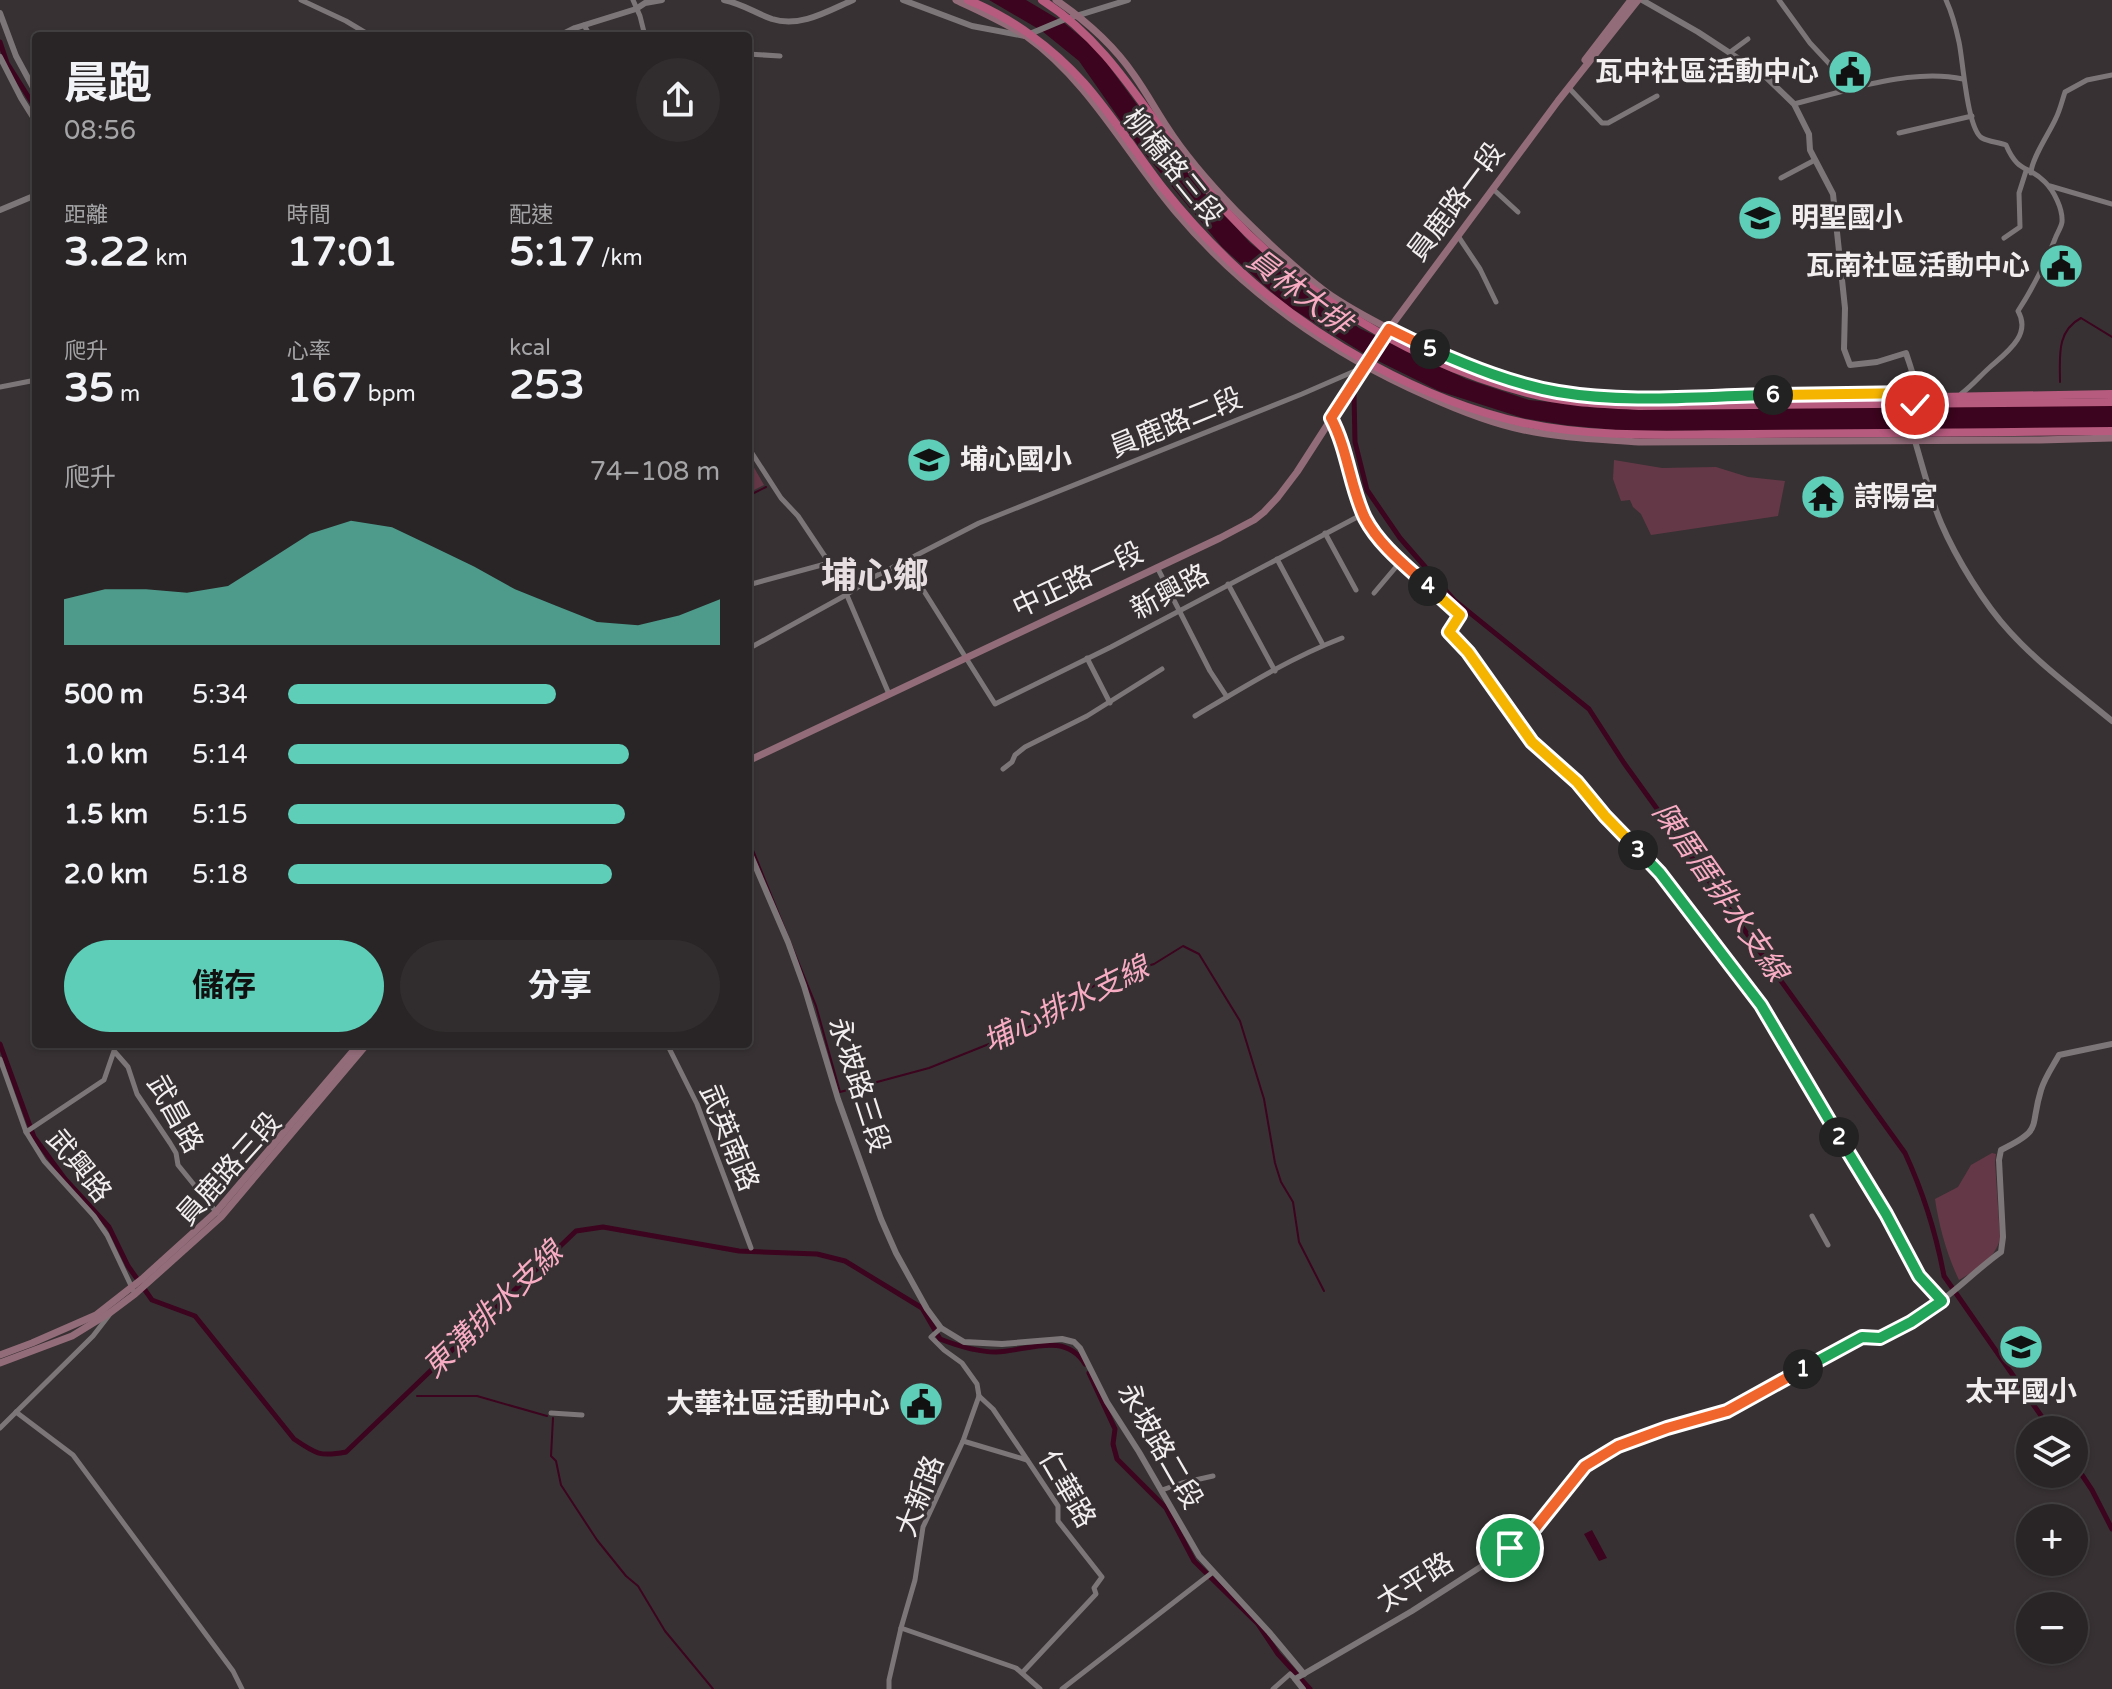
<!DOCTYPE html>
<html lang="zh-TW">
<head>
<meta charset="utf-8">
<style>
  body { margin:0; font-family:"Varela Round","Noto Sans TC",sans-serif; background:#312d2e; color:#f1f3f6; height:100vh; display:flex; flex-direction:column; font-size:30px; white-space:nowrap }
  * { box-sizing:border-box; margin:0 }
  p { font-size:26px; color:#a5a5a7 }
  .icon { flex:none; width:44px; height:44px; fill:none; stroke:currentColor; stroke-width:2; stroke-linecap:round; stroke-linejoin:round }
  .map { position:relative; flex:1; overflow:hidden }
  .panel { position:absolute; left:32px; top:32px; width:720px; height:1016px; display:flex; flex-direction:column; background:#292526; border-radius:8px; box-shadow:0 2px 6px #0004,0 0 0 2px #454243 }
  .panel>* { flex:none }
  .controls { position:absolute; left:2016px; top:1416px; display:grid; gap:16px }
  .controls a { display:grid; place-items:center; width:72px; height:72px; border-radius:50%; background:#292526; box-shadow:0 2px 6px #0004,0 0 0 2px #454243; font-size:40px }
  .pin { position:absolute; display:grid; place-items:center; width:68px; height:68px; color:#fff; margin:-34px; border:4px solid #fff; border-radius:50%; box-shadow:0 2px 8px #0007 }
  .km { position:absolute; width:40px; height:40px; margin:-20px; border-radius:50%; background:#222; color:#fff; font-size:22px; line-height:40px; text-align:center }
  .round { display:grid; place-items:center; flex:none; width:84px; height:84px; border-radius:42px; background:#312d2e }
  .headline { display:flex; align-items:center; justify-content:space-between; height:136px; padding:0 32px }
  h1 { font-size:44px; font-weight:700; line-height:60px }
  .metrics { display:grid; grid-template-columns:repeat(3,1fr); gap:12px; height:136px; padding:8px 32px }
  .metrics div { display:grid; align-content:center }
  .metrics b { font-size:40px; font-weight:700 }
  .metrics small { font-size:22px; font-weight:400 }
  .metrics p { font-size:22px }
  .chart { height:224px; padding:16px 32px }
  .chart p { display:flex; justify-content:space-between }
  .chart svg { width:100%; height:144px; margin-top:8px; fill:#5eceb8; opacity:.7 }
  .primary-button { display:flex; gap:16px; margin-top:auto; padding:16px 32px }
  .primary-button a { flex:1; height:92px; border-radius:48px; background:#5eceb8; color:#111; font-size:32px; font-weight:700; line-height:92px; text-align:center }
  .primary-button a+a { background:#312d2e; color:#f1f3f6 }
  ul { padding:0 32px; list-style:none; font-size:26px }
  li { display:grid; grid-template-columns:128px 96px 1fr; align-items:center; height:60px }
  li i { height:20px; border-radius:10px; background:#5eceb8 }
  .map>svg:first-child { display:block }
  .green { fill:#653847 }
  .water { fill:#3c041e }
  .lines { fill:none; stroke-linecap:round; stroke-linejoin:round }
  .stream { stroke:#3c041e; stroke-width:2 }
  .canal { stroke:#3c041e; stroke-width:5 }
  .minor { stroke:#7d7678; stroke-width:5 }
  .tertiary { stroke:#7d7678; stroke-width:6 }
  .secondary { stroke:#936c7a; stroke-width:7 }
  .trunk { stroke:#b65a7e; stroke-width:8 }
  .split-1-casing { stroke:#fff; stroke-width:16 }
  .split-2-casing { stroke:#fff; stroke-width:16 }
  .split-3-casing { stroke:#fff; stroke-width:16 }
  .split-4-casing { stroke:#fff; stroke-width:16 }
  .split-5-casing { stroke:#fff; stroke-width:16 }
  .split-6-casing { stroke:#fff; stroke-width:16 }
  .split-7-casing { stroke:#fff; stroke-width:16 }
  .split-1 { stroke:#f0652b; stroke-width:10 }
  .split-2 { stroke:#22a559; stroke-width:10 }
  .split-3 { stroke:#22a559; stroke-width:10 }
  .split-4 { stroke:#f5b400; stroke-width:10 }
  .split-5 { stroke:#f0652b; stroke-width:10 }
  .split-6 { stroke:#22a559; stroke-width:10 }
  .split-7 { stroke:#f5b400; stroke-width:10 }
  .labels { text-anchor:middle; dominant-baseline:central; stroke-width:6; stroke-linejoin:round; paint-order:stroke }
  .poi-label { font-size:28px; font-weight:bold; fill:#f2eeef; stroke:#373133; text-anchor:end }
  .street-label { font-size:28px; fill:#f2eeef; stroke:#373133 }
  .water-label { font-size:30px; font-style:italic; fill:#f8acc4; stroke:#373133 }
  .district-label { font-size:36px; font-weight:bold; fill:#e6dee0; stroke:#373133 }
</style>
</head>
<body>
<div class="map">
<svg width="2112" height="1689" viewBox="0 0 2112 1689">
  <rect width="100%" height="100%" fill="#373133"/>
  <g class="green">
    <polygon points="748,457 764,485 748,493"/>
    <polygon points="1614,460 1662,468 1716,467 1748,477 1785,481 1778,516 1651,535 1641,514 1633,507 1630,500 1621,501 1613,479"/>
    <path d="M1992 1153 1996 1154 1995 1162 2000 1238C1997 1257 1975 1271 1959 1280 1947 1255 1939 1226 1935 1199L1958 1187 1971 1165Z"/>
  </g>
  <g class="water">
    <polygon points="989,0 1026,0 1063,22 1097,50 1185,170 1250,243 1359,328 1466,379 1529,400 1609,408 2112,405 2112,429 1626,431 1565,425 1523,418 1439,391 1368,356 1286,305 1222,247 1139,147 1079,61 1042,31"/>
    <polygon points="1592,1530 1607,1558 1599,1561 1584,1534"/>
  </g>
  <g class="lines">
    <g class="stream">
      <path d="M2060 382C2060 358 2056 331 2081 318L2112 337"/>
      <polyline points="748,496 766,487"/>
      <polyline points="748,838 816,1006 840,1092 929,1068 1024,1030 1105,979 1154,964 1183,946 1199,954 1240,1021 1264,1099 1275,1163 1281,1182 1293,1202 1299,1242 1324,1291"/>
      <polyline points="405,1394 408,1394"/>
      <polyline points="417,1396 477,1396 547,1416"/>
      <polyline points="553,1418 551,1456 556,1461 561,1485 597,1540 626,1576 638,1586 665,1631 713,1689"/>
    </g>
    <g class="canal">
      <polyline points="0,42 7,63 36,109"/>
      <path d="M1354 394 1355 442 1367 490 1400 538 1454 600 1589 709 1624 763 1905 1153C1923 1192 1936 1233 1944 1276L2051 1430"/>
      <path d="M0 1044 34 1137 65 1179 109 1227 128 1266 152 1300 195 1316 294 1439C316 1454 320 1457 346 1452L576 1231 603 1227 739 1251 817 1254 845 1261 922 1308 940 1339C958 1346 976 1352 996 1352 1027 1351 1065 1331 1085 1364"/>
      <polyline points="1089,1373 1115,1429 1113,1444 1117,1459 1166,1508 1194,1561 1258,1624 1278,1654 1310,1689"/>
      <polyline points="2074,1463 2092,1490 2112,1529"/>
    </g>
    <g class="minor">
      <polyline points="301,0 346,21 371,36"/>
      <polyline points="633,0 640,16 645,36"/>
      <path d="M1779 0 1810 43 1852 88C1887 80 1927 71 1963 79"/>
      <path d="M1946 0C1952 13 1956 28 1959 42 1963 60 1967 129 1982 138 1989 142 1999 142 2006 145 2019 175 2028 164 2045 182 2054 191 2063 209 2062 222 2061 228 2057 233 2055 239 2045 264 2033 288 2018 311 2032 335 2006 353 1989 368 1980 376 1972 386 1961 394"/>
      <polyline points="584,25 590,36"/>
      <polyline points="1729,53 1748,39"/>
      <polyline points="748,54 780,56"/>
      <polyline points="1569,88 1602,123 1608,123 1657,96"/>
      <polyline points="1794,104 1851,89"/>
      <polyline points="1899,133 1972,116"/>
      <path d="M2031 173C2031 159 2050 132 2056 118 2060 110 2062 101 2065 92L2087 80 2112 75"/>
      <polyline points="1781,178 1815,160"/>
      <polyline points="2050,186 2112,204"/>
      <polyline points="1493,189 1518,212"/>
      <polyline points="1458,236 1480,269 1496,302"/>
      <polyline points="2004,238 2020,227 2019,193 2026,171"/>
      <polyline points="0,387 36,380"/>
      <polyline points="748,447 781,498 798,516 840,579 889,694"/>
      <polyline points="1325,533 1356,590"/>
      <polyline points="1277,559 1323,645"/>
      <polyline points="905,561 995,704 1111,647 1363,514"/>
      <polyline points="1157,567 1210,671 1227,697"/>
      <polyline points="1228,584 1275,671"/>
      <polyline points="748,585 829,563"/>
      <polyline points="1374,593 1401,561"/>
      <polyline points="748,649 846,595 872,578 979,523 1302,394 1364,367"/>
      <polyline points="1087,658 1110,703"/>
      <path d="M1195 716C1242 688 1290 658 1342 638"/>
      <polyline points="1003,769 1012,762 1015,755 1025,747 1087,716 1162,669"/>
      <polyline points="667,1044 697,1104 751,1248"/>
      <polyline points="0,1059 26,1132 44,1161 94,1216 107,1235 135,1294"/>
      <polyline points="26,1132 104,1080 114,1051 128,1067 137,1094 170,1143 176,1153 178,1165 217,1213"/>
      <polyline points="1812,1216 1828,1245"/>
      <polyline points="979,1396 993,1409 1016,1443 1058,1506 1058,1521 1102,1577 1094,1588 1096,1594 1022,1673"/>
      <polyline points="16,1412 73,1455 233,1671 242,1689"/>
      <polyline points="551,1413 582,1415"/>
      <polyline points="0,1428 93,1336 110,1314"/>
      <polyline points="963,1441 1027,1460"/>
      <polyline points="1162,1490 1182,1483 1213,1476"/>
      <polyline points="901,1628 1016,1668 1040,1689"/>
      <polyline points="889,1689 889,1680 901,1628 915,1580 923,1527 963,1441 979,1396 977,1384 962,1363 944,1350 931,1337 941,1328"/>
      <polyline points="1062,1689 1213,1572"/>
      <polyline points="1273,1689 1290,1674 1295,1679"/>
    </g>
    <g class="tertiary">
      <path d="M724 0C743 4 755 13 772 19 800 28 828 11 853 0"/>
      <polyline points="903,0 972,26 1025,36 1063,20 1128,0"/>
      <path d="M1642 0 1698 32 1765 76 1794 104 1809 134 1810 150 1833 194 1845 308 1844 349 1850 365 1877 362 1906 353C1910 366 1916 379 1916 393 1917 409 1913 425 1915 441 1923 468 1930 497 1941 523 1956 558 1984 604 2010 632 2040 665 2077 692 2112 721"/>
      <polyline points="0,13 16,56 36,93"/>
      <polyline points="559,36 575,28 636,9 645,3 662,0"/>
      <polyline points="0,57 21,98 36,122"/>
      <polyline points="0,210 36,195"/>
      <path d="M1331 418C1348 450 1350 486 1365 517 1382 552 1430 589 1460 615L1449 632 1468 652 1532 742 1577 782 1605 816 1660 873 1761 1005 1886 1214 1919 1276 1942 1301"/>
      <polyline points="748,849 788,942 804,986 838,1099 881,1219 896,1253 927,1309 941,1328 964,1342 1002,1344 1062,1339 1074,1342 1080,1348 1107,1402 1139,1452 1199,1556 1269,1632 1304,1674"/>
      <path d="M1303 1689 1295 1679 1412 1611 1510 1548 1536 1527 1585 1466 1618 1446 1667 1428 1727 1411 1862 1337C1907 1343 1966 1276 2001 1252L2003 1237 1999 1160 2001 1150C2044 1129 2029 1129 2041 1090 2045 1077 2053 1066 2059 1055L2112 1044"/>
    </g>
    <g class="secondary">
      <path d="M956 0C979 11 1004 22 1026 36 1089 81 1126 153 1175 211 1243 292 1331 354 1427 396 1458 410 1490 423 1524 430 1562 438 1601 439 1639 442L2040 440 2112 438"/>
      <path d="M1056 0C1085 20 1115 47 1134 75 1146 92 1156 110 1167 127 1186 157 1211 185 1236 211 1264 239 1294 268 1326 292 1351 310 1378 323 1405 337 1453 360 1504 383 1558 392 1612 401 1667 397 1721 396 1792 394 1863 393 1933 393"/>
      <polyline points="1585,60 1631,0"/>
      <polyline points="748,761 1220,538 1254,520 1264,512 1278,497 1297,472 1389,329 1558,101 1638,0"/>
      <polyline points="0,1355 32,1343 96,1315 142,1279 216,1212 359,1044"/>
      <polyline points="0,1363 72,1336 111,1312 135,1294 221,1217 367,1044"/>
    </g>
    <g class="trunk">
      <path d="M968 0C1012 18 1053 48 1084 83 1113 116 1136 153 1163 188 1186 217 1211 244 1238 269 1313 339 1423 401 1524 423 1599 439 1676 434 1752 434 1872 434 1992 432 2112 431"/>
      <path d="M1042 0C1107 41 1143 108 1189 167 1274 278 1395 359 1531 394 1566 403 1603 404 1639 406L2112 402"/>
      <polyline points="1882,398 2112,394"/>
    </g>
  </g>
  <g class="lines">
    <g class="split-1-casing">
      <polyline id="split-1" points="1510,1548 1536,1527 1585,1466 1618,1446 1667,1428 1727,1411 1803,1369"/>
    </g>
    <g class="split-2-casing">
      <polyline id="split-2" points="1803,1369 1862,1337 1880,1338 1911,1322 1942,1301 1919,1276 1886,1214 1839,1137"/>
    </g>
    <g class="split-3-casing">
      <polyline id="split-3" points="1638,850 1660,873 1761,1005 1839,1137"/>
    </g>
    <g class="split-4-casing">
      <polyline id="split-4" points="1428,586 1460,615 1449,632 1468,652 1532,742 1577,782 1605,816 1638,850"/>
    </g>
    <g class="split-5-casing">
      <path id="split-5" d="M1428 586C1406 566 1379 545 1365 518 1350 487 1348 450 1331 418L1389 329 1430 349"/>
    </g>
    <g class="split-6-casing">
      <path id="split-6" d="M1430 349C1471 367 1513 384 1558 392 1628 404 1703 396 1773 395"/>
    </g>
    <g class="split-7-casing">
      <polyline id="split-7" points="1773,395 1916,393 1915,405"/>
    </g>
    <use href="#split-1" class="split-1"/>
    <use href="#split-2" class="split-2"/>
    <use href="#split-3" class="split-3"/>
    <use href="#split-4" class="split-4"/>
    <use href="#split-5" class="split-5"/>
    <use href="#split-6" class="split-6"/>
    <use href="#split-7" class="split-7"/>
  </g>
  <defs>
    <g id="civic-disc" transform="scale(2.3)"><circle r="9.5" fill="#5eceb8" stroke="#373133"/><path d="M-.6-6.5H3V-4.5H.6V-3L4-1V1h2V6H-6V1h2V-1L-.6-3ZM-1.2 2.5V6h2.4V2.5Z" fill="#111"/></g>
    <g id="school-disc" transform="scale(2.3)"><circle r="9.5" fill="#5eceb8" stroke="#373133"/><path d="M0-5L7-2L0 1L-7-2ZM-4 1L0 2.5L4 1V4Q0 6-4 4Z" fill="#111"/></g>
    <g id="temple-disc" transform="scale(2.3)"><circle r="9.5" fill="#5eceb8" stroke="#373133"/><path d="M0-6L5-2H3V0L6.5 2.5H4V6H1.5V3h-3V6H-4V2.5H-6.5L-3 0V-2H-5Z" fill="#111"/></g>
  </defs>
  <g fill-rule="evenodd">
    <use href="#civic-disc" x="1850" y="72"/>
    <use href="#school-disc" x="1760" y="218"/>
    <use href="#civic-disc" x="2061" y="266"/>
    <use href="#school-disc" x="929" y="460"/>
    <use href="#temple-disc" x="1823" y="497"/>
    <use href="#school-disc" x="2021" y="1347"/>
    <use href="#civic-disc" x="921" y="1404"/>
  </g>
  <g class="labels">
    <g class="poi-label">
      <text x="1819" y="72">瓦中社區活動中心</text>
      <text x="1791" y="218" text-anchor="start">明聖國小</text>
      <text x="2030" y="266">瓦南社區活動中心</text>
      <text x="960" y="460" text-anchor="start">埔心國小</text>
      <text x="1854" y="497" text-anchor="start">詩陽宮</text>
      <text x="2021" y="1392" text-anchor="middle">太平國小</text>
      <text x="890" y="1404">大華社區活動中心</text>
    </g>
    <g class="street-label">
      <text transform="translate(1173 167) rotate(51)">柳橋路三段</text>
      <text transform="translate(1456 202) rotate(-53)">員鹿路一段</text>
      <text transform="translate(1176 423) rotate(-22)">員鹿路二段</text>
      <text transform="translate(1078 580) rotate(-25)">中正路一段</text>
      <text transform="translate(1170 592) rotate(-28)">新興路</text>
      <text transform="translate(859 1085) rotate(72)">永坡路三段</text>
      <text transform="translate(175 1114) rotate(61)">武昌路</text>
      <text transform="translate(729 1138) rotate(68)">武英南路</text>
      <text transform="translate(79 1166) rotate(51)">武興路</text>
      <text transform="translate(229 1169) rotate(-48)">員鹿路三段</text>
      <text transform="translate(1160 1446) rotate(60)">永坡路二段</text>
      <text transform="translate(1067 1489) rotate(60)">仁華路</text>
      <text transform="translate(920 1496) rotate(-69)">大新路</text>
      <text transform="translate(1415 1582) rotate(-32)">太平路</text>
    </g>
    <g class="water-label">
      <text transform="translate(1299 292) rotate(37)">員林大排</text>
      <text transform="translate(1720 892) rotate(55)">陳厝厝排水支線</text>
      <text transform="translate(1066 1005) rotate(-26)">埔心排水支線</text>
      <text transform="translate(493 1310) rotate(-44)">東溝排水支線</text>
    </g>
    <g class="district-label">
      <text x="875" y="576">埔心鄉</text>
    </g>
  </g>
</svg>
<div class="controls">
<a><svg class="icon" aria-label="layers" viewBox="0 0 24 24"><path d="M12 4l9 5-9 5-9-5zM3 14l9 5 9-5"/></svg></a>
<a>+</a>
<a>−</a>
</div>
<div class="pin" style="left:1510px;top:1548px;background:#1e9e55"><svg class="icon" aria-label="arrive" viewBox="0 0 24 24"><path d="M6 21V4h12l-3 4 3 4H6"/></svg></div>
<div class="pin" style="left:1915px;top:405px;background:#d93025"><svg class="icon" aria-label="check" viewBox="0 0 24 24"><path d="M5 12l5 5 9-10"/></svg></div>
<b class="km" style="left:1803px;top:1369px">1</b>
<b class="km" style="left:1839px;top:1137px">2</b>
<b class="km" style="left:1638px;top:850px">3</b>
<b class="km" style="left:1428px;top:586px">4</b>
<b class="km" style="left:1430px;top:349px">5</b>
<b class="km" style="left:1773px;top:395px">6</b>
<section class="panel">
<div class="headline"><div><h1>晨跑</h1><p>08:56</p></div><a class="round"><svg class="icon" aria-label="share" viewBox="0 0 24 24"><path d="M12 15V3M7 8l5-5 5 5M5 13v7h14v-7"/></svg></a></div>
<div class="metrics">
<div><p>距離</p><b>3.22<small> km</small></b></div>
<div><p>時間</p><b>17:01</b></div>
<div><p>配速</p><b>5:17<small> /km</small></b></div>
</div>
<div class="metrics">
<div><p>爬升</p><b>35<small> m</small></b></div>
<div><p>心率</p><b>167<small> bpm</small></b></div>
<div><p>kcal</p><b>253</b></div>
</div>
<div class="chart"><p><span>爬升</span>74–108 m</p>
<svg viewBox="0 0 160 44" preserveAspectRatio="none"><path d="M0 44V30L10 27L20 27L30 28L40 26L50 18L60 10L70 6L80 8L90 14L100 20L110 27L120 32L130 37L140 38L150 35L160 30V44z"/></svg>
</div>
<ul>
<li><b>500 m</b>5:34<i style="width:62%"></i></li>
<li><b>1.0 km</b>5:14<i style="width:79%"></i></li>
<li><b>1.5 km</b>5:15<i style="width:78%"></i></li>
<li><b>2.0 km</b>5:18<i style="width:75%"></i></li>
</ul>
<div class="primary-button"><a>儲存</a><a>分享</a></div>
</section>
</div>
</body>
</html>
